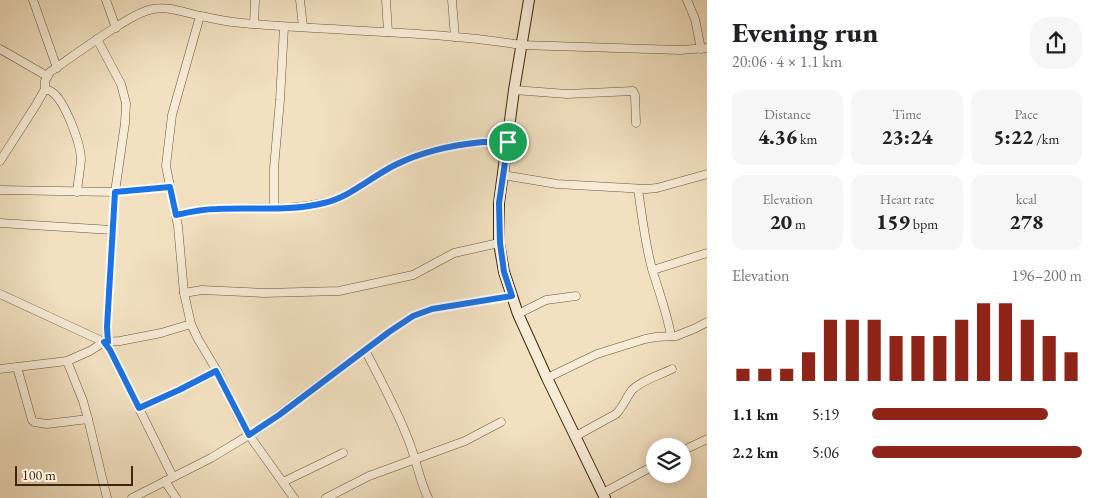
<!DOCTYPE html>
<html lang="en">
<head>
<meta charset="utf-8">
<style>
  body { margin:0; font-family:"EB Garamond",serif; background:#f6f6f6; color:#202124; height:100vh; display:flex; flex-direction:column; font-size:19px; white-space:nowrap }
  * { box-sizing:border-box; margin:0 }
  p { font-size:16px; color:#757577 }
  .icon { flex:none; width:28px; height:28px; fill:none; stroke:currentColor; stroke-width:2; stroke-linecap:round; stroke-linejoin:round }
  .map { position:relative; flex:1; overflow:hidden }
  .panel { display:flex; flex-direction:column; background:#fff; width:400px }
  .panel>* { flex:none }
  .controls { position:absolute; left:646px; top:438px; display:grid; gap:10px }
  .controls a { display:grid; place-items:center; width:45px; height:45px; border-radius:50%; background:#fff; box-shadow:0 2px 12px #0003; font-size:25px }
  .scale { position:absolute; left:15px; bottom:12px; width:118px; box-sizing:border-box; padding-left:5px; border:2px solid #3f2809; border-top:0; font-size:14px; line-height:18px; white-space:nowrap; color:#3f2809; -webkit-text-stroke:4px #f7ecd7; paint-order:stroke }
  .pin { position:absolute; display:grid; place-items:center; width:42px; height:42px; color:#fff; margin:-21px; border:2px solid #fff; border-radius:50%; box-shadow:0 1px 5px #0007 }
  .round { display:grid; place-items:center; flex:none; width:52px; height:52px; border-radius:20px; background:#f6f6f6 }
  .headline { display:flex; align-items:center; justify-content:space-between; height:85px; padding:0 25px }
  h1 { font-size:28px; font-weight:800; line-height:38px }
  .figures { display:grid; grid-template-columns:repeat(3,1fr); gap:8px; height:85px; padding:5px 25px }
  .figures div { display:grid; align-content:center; border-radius:12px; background:#f6f6f6; text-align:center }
  .figures b { font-size:21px; font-weight:800 }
  .figures small { font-size:14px; font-weight:400 }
  .figures p { font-size:14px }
  .chart { height:140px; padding:10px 25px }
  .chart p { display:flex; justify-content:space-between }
  .chart svg { width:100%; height:90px; margin-top:5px; stroke:#8f2418; stroke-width:6 }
  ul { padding:0 25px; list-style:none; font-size:16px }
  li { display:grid; grid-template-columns:80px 60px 1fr; align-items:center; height:38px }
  li i { height:12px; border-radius:6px; background:#8f2418 }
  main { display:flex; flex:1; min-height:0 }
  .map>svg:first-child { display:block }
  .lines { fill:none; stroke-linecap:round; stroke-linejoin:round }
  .street-casing { stroke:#6c5637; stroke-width:9 }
  .secondary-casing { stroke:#3f2809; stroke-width:12 }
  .street { stroke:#f7ecd7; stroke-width:8 }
  .secondary { stroke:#f7ecd7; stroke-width:10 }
  .route-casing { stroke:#fff; stroke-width:10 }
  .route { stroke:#1a73e8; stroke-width:6 }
</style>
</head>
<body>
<main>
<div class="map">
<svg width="707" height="498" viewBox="0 0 707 498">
  <rect width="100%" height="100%" fill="#f2e1c1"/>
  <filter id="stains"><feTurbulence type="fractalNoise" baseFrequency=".004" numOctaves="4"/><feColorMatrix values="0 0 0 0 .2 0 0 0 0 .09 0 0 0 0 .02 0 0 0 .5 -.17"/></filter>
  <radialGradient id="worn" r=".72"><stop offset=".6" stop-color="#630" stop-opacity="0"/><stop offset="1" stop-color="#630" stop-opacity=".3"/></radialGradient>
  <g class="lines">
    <g class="street-casing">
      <g id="street">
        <polyline points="33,0 57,68"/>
        <polyline points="106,0 116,28"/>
        <polyline points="300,0 303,27"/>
        <polyline points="386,0 388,32"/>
        <polyline points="452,0 455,37"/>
        <polyline points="687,0 695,19 701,49"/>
        <polyline points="200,16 172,115 166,166 178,226 184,293 191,324 198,339 217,371 240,419 249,435 294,498"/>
        <polyline points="254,24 255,0"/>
        <polyline points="97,39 121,84 126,103 125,123 115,192 107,327 108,342"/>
        <polyline points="0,49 47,76"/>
        <path d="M45 89C47 90 50 90 52 92 65 101 81 144 81 160 80 171 78 181 77 192"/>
        <polyline points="514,90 567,94 633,91 635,95 636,123"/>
        <path d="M0 161 36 105 45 89V81L50 72C73 56 95 40 119 25 129 19 141 11 153 9 170 6 185 13 201 16 214 19 228 22 242 23 335 32 429 30 521 45L680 50 707 48"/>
        <polyline points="503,175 557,184 646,189 657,188 707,174"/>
        <path d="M638 189C642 216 645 243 652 269 659 292 667 313 671 336"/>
        <polyline points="0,190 115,192 170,187"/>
        <polyline points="274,208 274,168 280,100 284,27"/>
        <path d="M176 215C189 212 203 209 217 209 253 207 288 211 323 203 350 197 370 178 393 166 429 147 468 142 508 141"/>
        <polyline points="0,223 112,230"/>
        <polyline points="653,270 707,253"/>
        <polyline points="184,293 202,290 264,293 339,291 413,275 454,253 499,243"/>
        <polyline points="0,294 104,342 110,350 173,477"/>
        <polyline points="518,314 546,300 576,296"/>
        <path d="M365 350C380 379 396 408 408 439 416 458 419 479 428 498"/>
        <polyline points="67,361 83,401 88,419 107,498"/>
        <polyline points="17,367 32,420 34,422 47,424 88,419"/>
        <polyline points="0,369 67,361 90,351 104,342 120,341 161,333 191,324"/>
        <polyline points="547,378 597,354 645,339 656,337 676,336 696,328 707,322"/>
        <polyline points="139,408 179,390 217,371"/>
        <path d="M576 436 616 414C623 407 626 398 632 390 642 380 660 375 672 369"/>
        <polyline points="682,451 707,439"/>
        <polyline points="165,481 176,498"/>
        <polyline points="283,482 343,453"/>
        <polyline points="603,493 655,465"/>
        <polyline points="132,498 211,458 259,429 389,332 413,316 432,309 512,296"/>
        <polyline points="326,498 369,476 465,441 501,422"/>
      </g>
    </g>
    <g class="secondary-casing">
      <polyline id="secondary" points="529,0 514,90 499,203 499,243 504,272 518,314 547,378 605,498"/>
    </g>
    <use href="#street" class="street"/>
    <use href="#secondary" class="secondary"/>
  </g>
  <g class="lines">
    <g class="route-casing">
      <path id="route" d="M483 142H508L499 203 500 243 504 272 512 296 432 309 413 316 389 332 279 415 249 435 216 371 179 390 139 408 110 350 104 342H108L107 327 115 192 170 187 176 215C189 212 203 209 217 209 253 207 289 212 324 203 350 197 371 177 395 165 423 151 452 145 483 142Z"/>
    </g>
    <use href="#route" class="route"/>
  </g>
  <rect width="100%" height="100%" filter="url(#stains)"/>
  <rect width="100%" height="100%" fill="url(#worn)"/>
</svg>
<div class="controls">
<a><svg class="icon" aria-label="layers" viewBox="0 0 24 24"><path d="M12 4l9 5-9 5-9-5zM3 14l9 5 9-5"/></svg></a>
</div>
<div class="scale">100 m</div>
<div class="pin" style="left:508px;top:142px;background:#1e9e55"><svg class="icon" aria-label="arrive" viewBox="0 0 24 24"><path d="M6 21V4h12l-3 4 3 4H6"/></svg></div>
</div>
<section class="panel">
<div class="headline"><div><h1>Evening run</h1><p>20:06 · 4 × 1.1 km</p></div><a class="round"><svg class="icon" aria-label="share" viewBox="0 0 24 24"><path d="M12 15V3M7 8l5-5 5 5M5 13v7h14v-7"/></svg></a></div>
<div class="figures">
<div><p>Distance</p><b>4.36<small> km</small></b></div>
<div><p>Time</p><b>23:24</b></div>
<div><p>Pace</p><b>5:22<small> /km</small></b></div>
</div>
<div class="figures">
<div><p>Elevation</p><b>20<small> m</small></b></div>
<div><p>Heart rate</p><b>159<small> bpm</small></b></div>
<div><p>kcal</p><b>278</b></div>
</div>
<div class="chart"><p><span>Elevation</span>196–200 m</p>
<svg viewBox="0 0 160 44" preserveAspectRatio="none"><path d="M5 44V38M15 44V38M25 44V38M35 44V30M45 44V14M55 44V14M65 44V14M75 44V22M85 44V22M95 44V22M105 44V14M115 44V6M125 44V6M135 44V14M145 44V22M155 44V30"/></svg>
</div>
<ul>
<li><b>1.1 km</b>5:19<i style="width:84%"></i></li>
<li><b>2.2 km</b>5:06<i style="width:100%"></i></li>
</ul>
</section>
</main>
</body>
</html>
